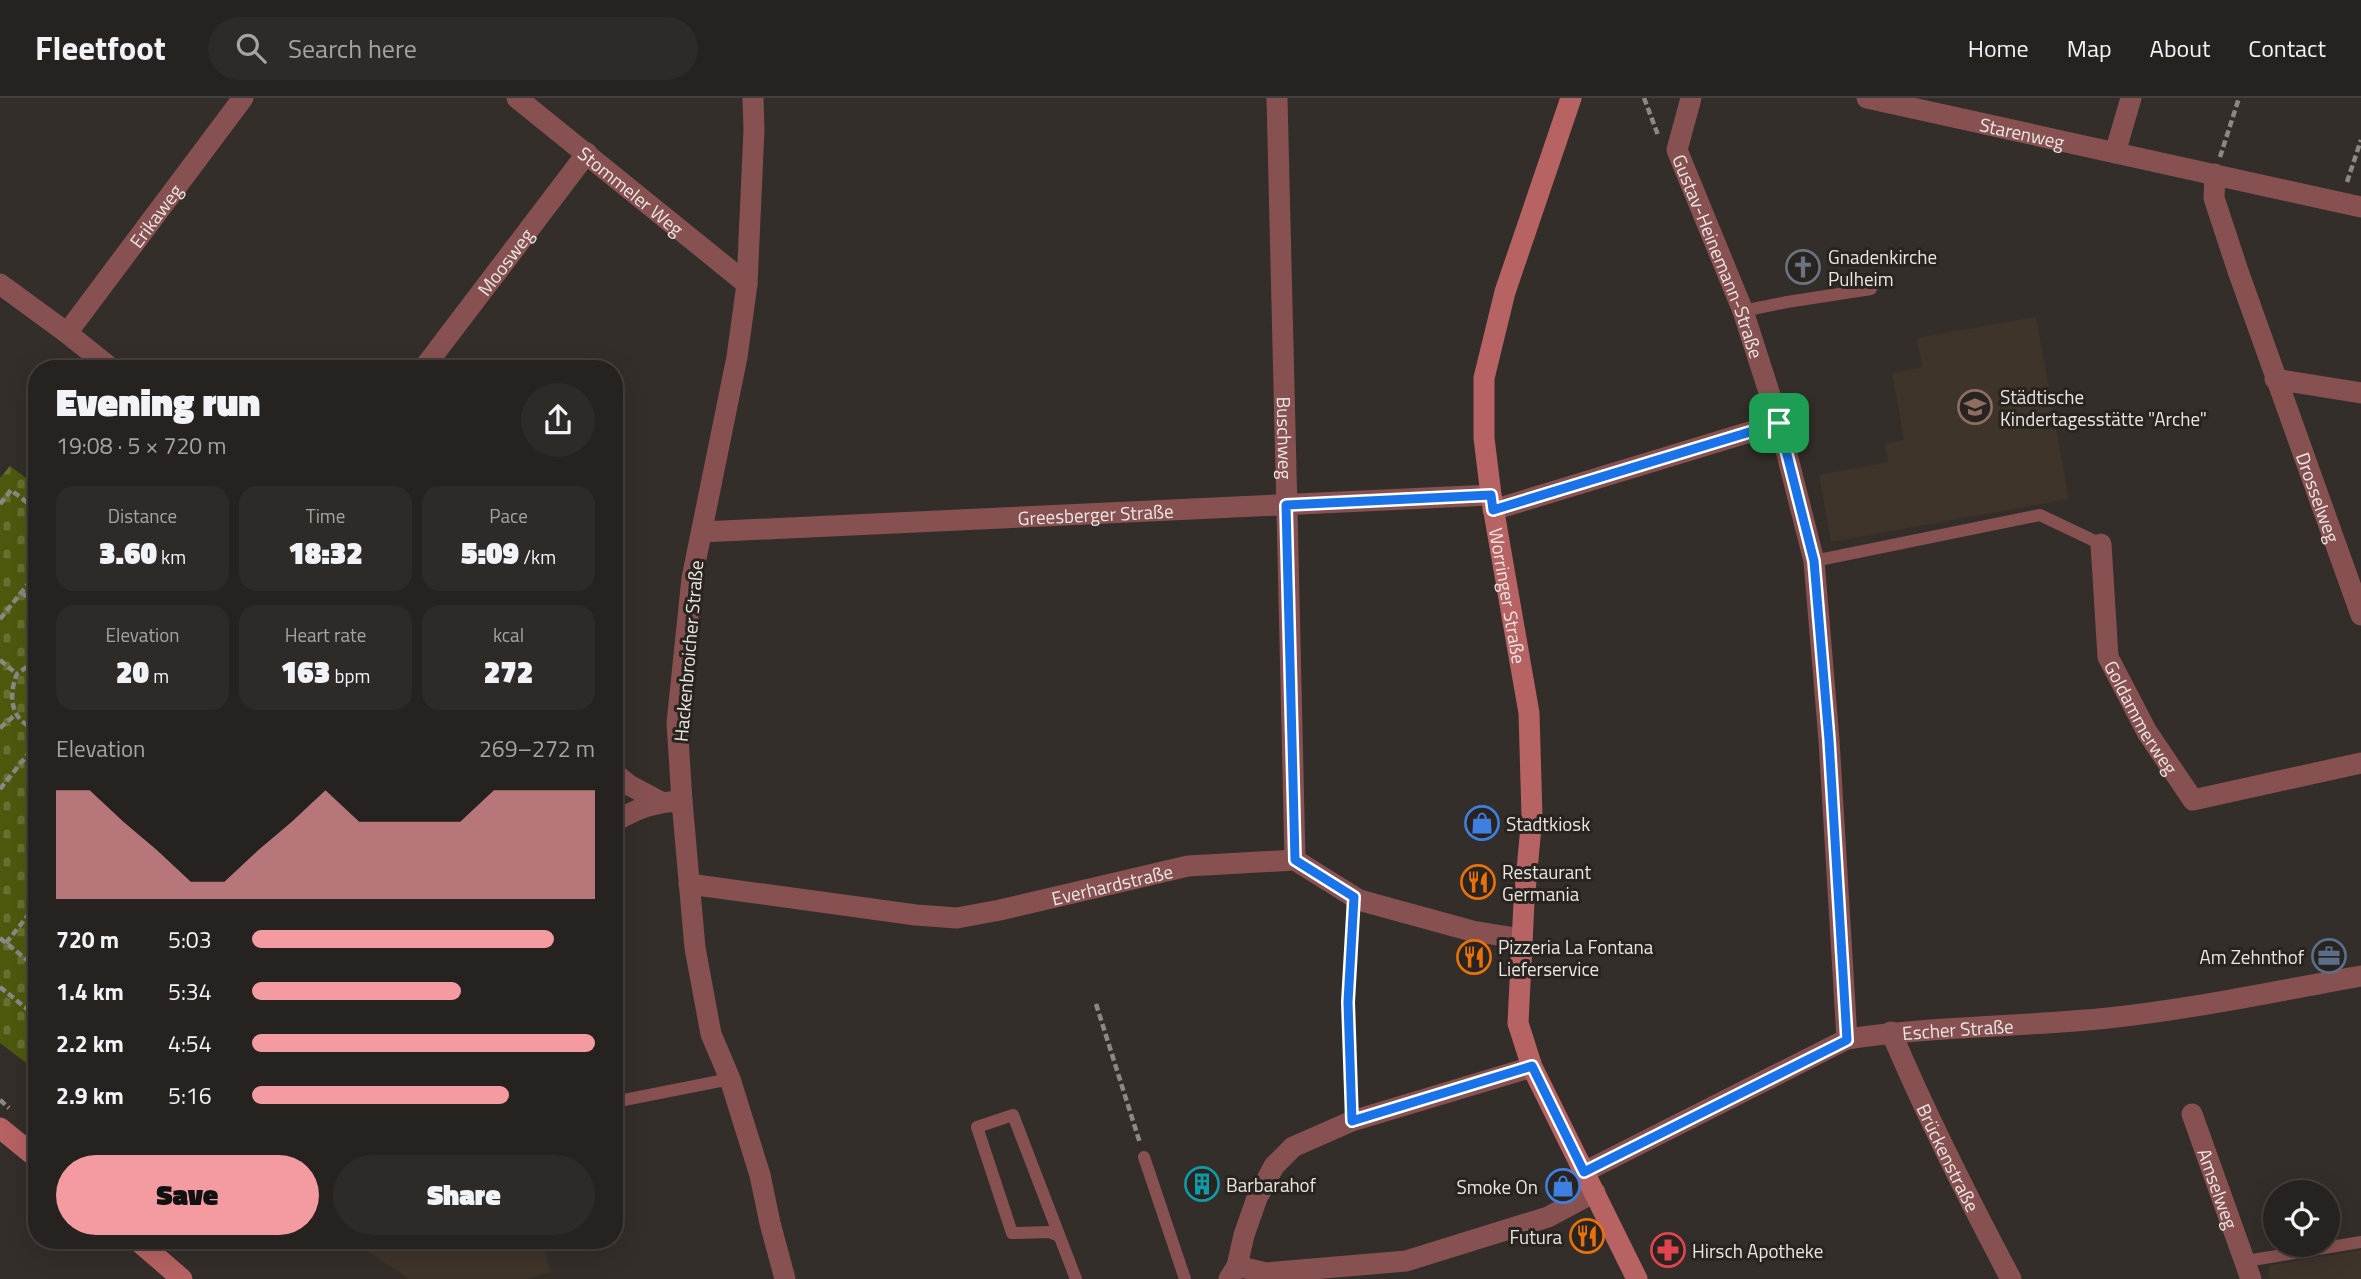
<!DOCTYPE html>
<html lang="en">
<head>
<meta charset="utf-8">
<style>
  body { margin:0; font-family:"Titillium Web",sans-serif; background:#2e2a28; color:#f1f3f6; height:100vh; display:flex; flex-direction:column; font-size:26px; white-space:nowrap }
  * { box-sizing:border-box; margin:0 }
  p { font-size:23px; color:#a4a4a4 }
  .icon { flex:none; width:38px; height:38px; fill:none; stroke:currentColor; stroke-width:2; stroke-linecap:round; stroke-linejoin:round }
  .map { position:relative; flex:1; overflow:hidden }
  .sheet { position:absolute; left:28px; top:262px; width:595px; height:889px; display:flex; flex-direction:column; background:#26221f; border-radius:28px; box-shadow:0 7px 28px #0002,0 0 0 2px #423f3d }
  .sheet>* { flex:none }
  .fabs { position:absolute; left:2263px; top:1082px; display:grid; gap:14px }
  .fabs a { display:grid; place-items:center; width:77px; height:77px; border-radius:50%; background:#26221f; box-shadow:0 7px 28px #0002,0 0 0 2px #423f3d; font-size:35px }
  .pin { position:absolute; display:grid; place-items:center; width:60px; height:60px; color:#fff; margin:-30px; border-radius:14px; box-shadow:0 4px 10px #0006 }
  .round { display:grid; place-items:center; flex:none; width:74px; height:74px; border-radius:37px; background:#2e2a28 }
  .headline { display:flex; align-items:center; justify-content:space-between; height:119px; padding:0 28px }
  h1 { font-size:38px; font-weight:800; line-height:52px }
  .stats { display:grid; grid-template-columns:repeat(3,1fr); gap:10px; height:119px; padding:7px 28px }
  .stats div { display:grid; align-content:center; border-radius:18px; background:#2e2a28; text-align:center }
  .stats b { font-size:30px; font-weight:800 }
  .stats small { font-size:19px; font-weight:400 }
  .stats p { font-size:19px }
  .chart { height:196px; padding:14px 28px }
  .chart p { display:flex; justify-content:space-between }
  .chart svg { width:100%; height:126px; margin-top:7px; fill:#f49aa1; opacity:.7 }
  .button { display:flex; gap:14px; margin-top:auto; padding:14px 28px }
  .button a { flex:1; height:80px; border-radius:42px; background:#f49aa1; color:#111; font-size:28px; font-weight:800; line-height:80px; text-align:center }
  .button a+a { background:#2e2a28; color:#f1f3f6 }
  ul { padding:0 28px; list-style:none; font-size:23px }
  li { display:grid; grid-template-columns:112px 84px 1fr; align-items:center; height:52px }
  li i { height:18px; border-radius:9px; background:#f49aa1 }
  header { display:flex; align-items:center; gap:42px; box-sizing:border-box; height:98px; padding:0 35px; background:#26221f; border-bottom:2px solid #423f3d }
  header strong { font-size:33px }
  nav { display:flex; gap:38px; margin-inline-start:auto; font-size:24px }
  .search { width:490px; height:63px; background:#2e2a28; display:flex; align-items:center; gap:18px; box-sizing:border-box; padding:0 24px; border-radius:38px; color:#a4a4a4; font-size:26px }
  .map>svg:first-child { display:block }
  .built { fill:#3e342a }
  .cemetery { fill:url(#cemetery-stones) }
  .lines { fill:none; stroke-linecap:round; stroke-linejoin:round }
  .path { stroke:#8c8883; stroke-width:4.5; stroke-dasharray:7 3.5; stroke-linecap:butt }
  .lane { stroke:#875151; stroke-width:12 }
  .street { stroke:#875151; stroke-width:21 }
  .secondary { stroke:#b76263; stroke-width:21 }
  .route-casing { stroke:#fff; stroke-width:14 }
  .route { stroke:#1a73e8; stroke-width:9 }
  .labels { text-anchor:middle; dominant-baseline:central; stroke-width:6; stroke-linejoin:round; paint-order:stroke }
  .street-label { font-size:19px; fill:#e9e6e2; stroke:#29241f }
  .poi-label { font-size:19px; fill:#e9e6e2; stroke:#29241f; text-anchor:start }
</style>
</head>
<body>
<header>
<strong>Fleetfoot</strong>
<div class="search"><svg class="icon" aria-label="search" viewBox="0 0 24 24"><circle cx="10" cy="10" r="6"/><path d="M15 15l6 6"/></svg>Search here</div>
<nav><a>Home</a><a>Map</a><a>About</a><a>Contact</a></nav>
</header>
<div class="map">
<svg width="2361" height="1181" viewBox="0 0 2361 1181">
  <defs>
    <pattern id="cemetery-stones" width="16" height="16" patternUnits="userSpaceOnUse" patternTransform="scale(1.75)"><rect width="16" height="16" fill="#4e590e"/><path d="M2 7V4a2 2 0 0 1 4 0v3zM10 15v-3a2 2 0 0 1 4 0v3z" fill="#687131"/></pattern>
  </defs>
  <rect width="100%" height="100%" fill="#332e29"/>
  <g class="built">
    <polygon points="2036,219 2069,401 1831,444 1819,377 1888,364 1885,346 1904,342 1892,275 1922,269 1917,240"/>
    <polygon points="353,1143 542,1143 551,1174 528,1181 409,1181"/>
    <polygon points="2361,1152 2361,1181 2269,1181 2268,1176 2270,1167"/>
  </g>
  <polygon class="cemetery" points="10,368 37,388 37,973 0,945 0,380"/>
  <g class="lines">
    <g class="path">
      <polyline points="1644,0 1658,37"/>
      <polyline points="2220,59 2239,0"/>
      <polyline points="2347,84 2361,42"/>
      <polyline points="0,406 11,392 37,412"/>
      <polyline points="21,494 37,507"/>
      <polyline points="0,521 37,475"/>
      <polyline points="0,562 17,576"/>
      <path d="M37 566 28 568 17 576C8 597 10 624 37 631"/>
      <polyline points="0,630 16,616"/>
      <polyline points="0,691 37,645"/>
      <polyline points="0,840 37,870"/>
      <polyline points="6,845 37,806"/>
      <polyline points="0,889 37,919"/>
      <polyline points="1096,906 1140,1045"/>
      <polyline points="0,1002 9,1010"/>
    </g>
    <g class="lane">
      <polyline points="1743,213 1787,204 1871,191"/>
      <polyline points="1814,463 2040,417 2101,446"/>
      <polyline points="614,1004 730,981"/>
      <polyline points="1352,1023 1348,904 1354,799"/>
      <polyline points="1144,1059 1185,1181"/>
      <polyline points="1059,1138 1049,1134 1012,1135 977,1029 1013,1017 1076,1181"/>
      <polyline points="2246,1163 2361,1144"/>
    </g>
    <g class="street">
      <path id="s1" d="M517 0 747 186"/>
      <polyline points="753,0 754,32 747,186 737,259 692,480 677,625 682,703 695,850 711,936 730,981 760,1077 770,1125 785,1181"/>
      <path id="s2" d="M1277 0C1285 254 1288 508 1295 762"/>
      <path id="s3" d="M1691 0 1677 52 1743 213 1779 325 1814 463 1829 642 1847 941"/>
      <path id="s4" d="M1867 0 2361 109"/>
      <polyline points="2115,55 2131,0"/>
      <path id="s5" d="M2215 76 2214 100 2238 173 2361 517"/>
      <polyline points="0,186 67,235 112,271"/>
      <path id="s6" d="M67 235 243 0"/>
      <path id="s7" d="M423 271 587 55"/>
      <polyline points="2275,281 2361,295"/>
      <polyline points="1493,412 1779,325"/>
      <path id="s8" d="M702 434 1491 397"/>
      <path id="s9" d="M2101 446 2108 559 2147 634 2193 702 2361 665"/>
      <polyline points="614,675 629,687 659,703"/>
      <path d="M614 724C638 710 654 704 682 703"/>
      <path id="s10" d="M689 786 916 817 957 820 1000 812 1188 768 1295 762 1359 802 1472 833 1522 841"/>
      <path id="s11" d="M1891 934C1927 1019 1968 1100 2011 1181"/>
      <path id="s12" d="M2192 1016 2251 1181"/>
      <path id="s13" d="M1584 1074 1847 941C1933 928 2021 929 2108 920 2193 911 2277 893 2361 878"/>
      <polyline points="1237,1168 1266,1175 1406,1163 1548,1119 1595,1094"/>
      <polyline points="1229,1181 1237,1168 1244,1137 1257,1100 1274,1068 1293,1049 1352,1023 1532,969"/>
    </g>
    <g class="secondary">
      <path id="s14" d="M1571 0 1505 194 1484 280V340L1491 397 1529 615 1532 718 1524 804 1518 925 1532 969 1637 1181"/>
      <polyline points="0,1030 37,1060"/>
      <polyline points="138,1143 182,1181"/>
    </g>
  </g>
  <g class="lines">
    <g class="route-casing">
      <polygon id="route" points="1779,325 1814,463 1829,642 1847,942 1584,1074 1532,968 1352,1023 1348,904 1354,799 1295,762 1286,407 1491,397 1493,412"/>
    </g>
    <use href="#route" class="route"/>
  </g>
  <defs>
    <g id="church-ring" transform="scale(1.75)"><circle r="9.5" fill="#29241f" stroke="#6b7280" stroke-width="1.5"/><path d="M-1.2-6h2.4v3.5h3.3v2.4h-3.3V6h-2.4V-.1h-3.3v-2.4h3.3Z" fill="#6b7280"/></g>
    <g id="school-ring" transform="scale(1.75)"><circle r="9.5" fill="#29241f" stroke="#8d6e63" stroke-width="1.5"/><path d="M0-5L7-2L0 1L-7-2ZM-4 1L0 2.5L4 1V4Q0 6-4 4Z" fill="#8d6e63"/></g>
    <g id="shop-ring" transform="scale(1.75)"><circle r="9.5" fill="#29241f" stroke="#3f7fe0" stroke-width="1.5"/><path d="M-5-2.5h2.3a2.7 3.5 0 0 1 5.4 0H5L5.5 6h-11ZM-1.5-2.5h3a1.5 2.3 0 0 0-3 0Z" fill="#3f7fe0"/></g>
    <g id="restaurant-ring" transform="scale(1.75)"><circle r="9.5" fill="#29241f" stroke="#e8710a" stroke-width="1.5"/><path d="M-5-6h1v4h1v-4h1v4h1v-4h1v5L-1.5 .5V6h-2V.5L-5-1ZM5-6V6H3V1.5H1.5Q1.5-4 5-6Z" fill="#e8710a"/></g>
    <g id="office-ring" transform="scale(1.75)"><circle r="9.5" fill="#29241f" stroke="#5c6f8a" stroke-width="1.5"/><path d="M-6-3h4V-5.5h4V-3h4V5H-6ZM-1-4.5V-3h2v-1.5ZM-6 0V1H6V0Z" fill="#5c6f8a"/></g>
    <g id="building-ring" transform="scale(1.75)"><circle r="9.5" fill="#29241f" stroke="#0f9aa8" stroke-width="1.5"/><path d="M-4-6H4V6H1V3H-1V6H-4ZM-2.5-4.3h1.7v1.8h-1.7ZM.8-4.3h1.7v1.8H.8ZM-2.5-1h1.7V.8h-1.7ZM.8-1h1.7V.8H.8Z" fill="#0f9aa8"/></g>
    <g id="pharmacy-ring" transform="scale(1.75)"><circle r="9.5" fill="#29241f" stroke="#e0444e" stroke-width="1.5"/><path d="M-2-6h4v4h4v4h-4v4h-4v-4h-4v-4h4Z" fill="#e0444e"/></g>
  </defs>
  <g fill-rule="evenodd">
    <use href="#church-ring" x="1803" y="169"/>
    <use href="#school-ring" x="1975" y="309"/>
    <use href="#shop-ring" x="1482" y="725"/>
    <use href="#restaurant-ring" x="1478" y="784"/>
    <use href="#office-ring" x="2329" y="858"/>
    <use href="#restaurant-ring" x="1474" y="859"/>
    <use href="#building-ring" x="1202" y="1086"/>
    <use href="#shop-ring" x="1563" y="1088"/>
    <use href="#restaurant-ring" x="1587" y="1138"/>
    <use href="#pharmacy-ring" x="1668" y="1152"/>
  </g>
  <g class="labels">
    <g class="street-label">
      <text stroke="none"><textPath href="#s4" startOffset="159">Starenweg</textPath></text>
      <text stroke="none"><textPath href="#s1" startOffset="147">Stommeler Weg</textPath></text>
      <text stroke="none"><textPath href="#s6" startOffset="147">Erikaweg</textPath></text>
      <text stroke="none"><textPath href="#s3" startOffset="168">Gustav-Heinemann-Straße</textPath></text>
      <text stroke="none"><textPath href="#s7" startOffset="135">Moosweg</textPath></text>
      <text stroke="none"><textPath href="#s2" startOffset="340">Buschweg</textPath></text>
      <text stroke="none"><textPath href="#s5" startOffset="341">Drosselweg</textPath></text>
      <text stroke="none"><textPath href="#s8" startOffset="394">Greesberger Straße</textPath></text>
      <text stroke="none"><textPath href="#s14" startOffset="513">Worringer Straße</textPath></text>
      <text transform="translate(688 553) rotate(-85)">Hackenbroicher Straße</text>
      <text stroke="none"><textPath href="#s9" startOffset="182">Goldammerweg</textPath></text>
      <text stroke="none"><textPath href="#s10" startOffset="429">Everhardstraße</textPath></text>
      <text stroke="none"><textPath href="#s13" startOffset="406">Escher Straße</textPath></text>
      <text stroke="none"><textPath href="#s11" startOffset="138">Brückenstraße</textPath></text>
      <text stroke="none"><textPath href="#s12" startOffset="79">Amselweg</textPath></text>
    </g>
    <g class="poi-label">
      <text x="1828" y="158">Gnadenkirche<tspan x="1828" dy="22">Pulheim</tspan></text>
      <text x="2000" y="298">Städtische<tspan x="2000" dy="22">Kindertagesstätte "Arche"</tspan></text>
      <text x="1506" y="725">Stadtkiosk</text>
      <text x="1502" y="773">Restaurant<tspan x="1502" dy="22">Germania</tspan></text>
      <text x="1498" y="848">Pizzeria La Fontana<tspan x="1498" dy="22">Lieferservice</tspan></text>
      <text x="2304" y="858" text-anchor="end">Am Zehnthof</text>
      <text x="1226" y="1086">Barbarahof</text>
      <text x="1538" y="1088" text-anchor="end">Smoke On</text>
      <text x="1562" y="1138" text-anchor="end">Futura</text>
      <text x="1692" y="1152">Hirsch Apotheke</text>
    </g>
  </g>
</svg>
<div class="fabs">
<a><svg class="icon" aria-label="locate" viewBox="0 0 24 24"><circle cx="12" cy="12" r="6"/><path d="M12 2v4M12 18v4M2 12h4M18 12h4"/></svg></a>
</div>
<div class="pin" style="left:1779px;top:325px;background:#1e9e55"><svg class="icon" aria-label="arrive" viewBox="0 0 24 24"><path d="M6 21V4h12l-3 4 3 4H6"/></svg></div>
<section class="sheet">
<div class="headline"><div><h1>Evening run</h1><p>19:08 · 5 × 720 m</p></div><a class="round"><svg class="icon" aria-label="share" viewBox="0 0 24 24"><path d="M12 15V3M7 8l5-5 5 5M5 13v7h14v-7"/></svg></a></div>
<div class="stats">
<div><p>Distance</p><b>3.60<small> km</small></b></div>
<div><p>Time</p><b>18:32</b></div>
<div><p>Pace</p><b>5:09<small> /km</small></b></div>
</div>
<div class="stats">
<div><p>Elevation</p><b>20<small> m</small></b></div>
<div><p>Heart rate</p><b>163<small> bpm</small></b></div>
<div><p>kcal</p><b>272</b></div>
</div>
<div class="chart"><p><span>Elevation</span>269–272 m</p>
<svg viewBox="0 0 160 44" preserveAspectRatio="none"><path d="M0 44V6L10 6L20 17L30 27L40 38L50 38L60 27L70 17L80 6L90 17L100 17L110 17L120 17L130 6L140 6L150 6L160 6V44z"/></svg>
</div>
<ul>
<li><b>720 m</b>5:03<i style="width:88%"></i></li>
<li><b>1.4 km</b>5:34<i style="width:61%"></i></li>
<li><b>2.2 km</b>4:54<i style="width:100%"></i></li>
<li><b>2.9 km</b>5:16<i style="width:75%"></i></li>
</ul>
<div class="button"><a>Save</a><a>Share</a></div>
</section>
</div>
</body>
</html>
